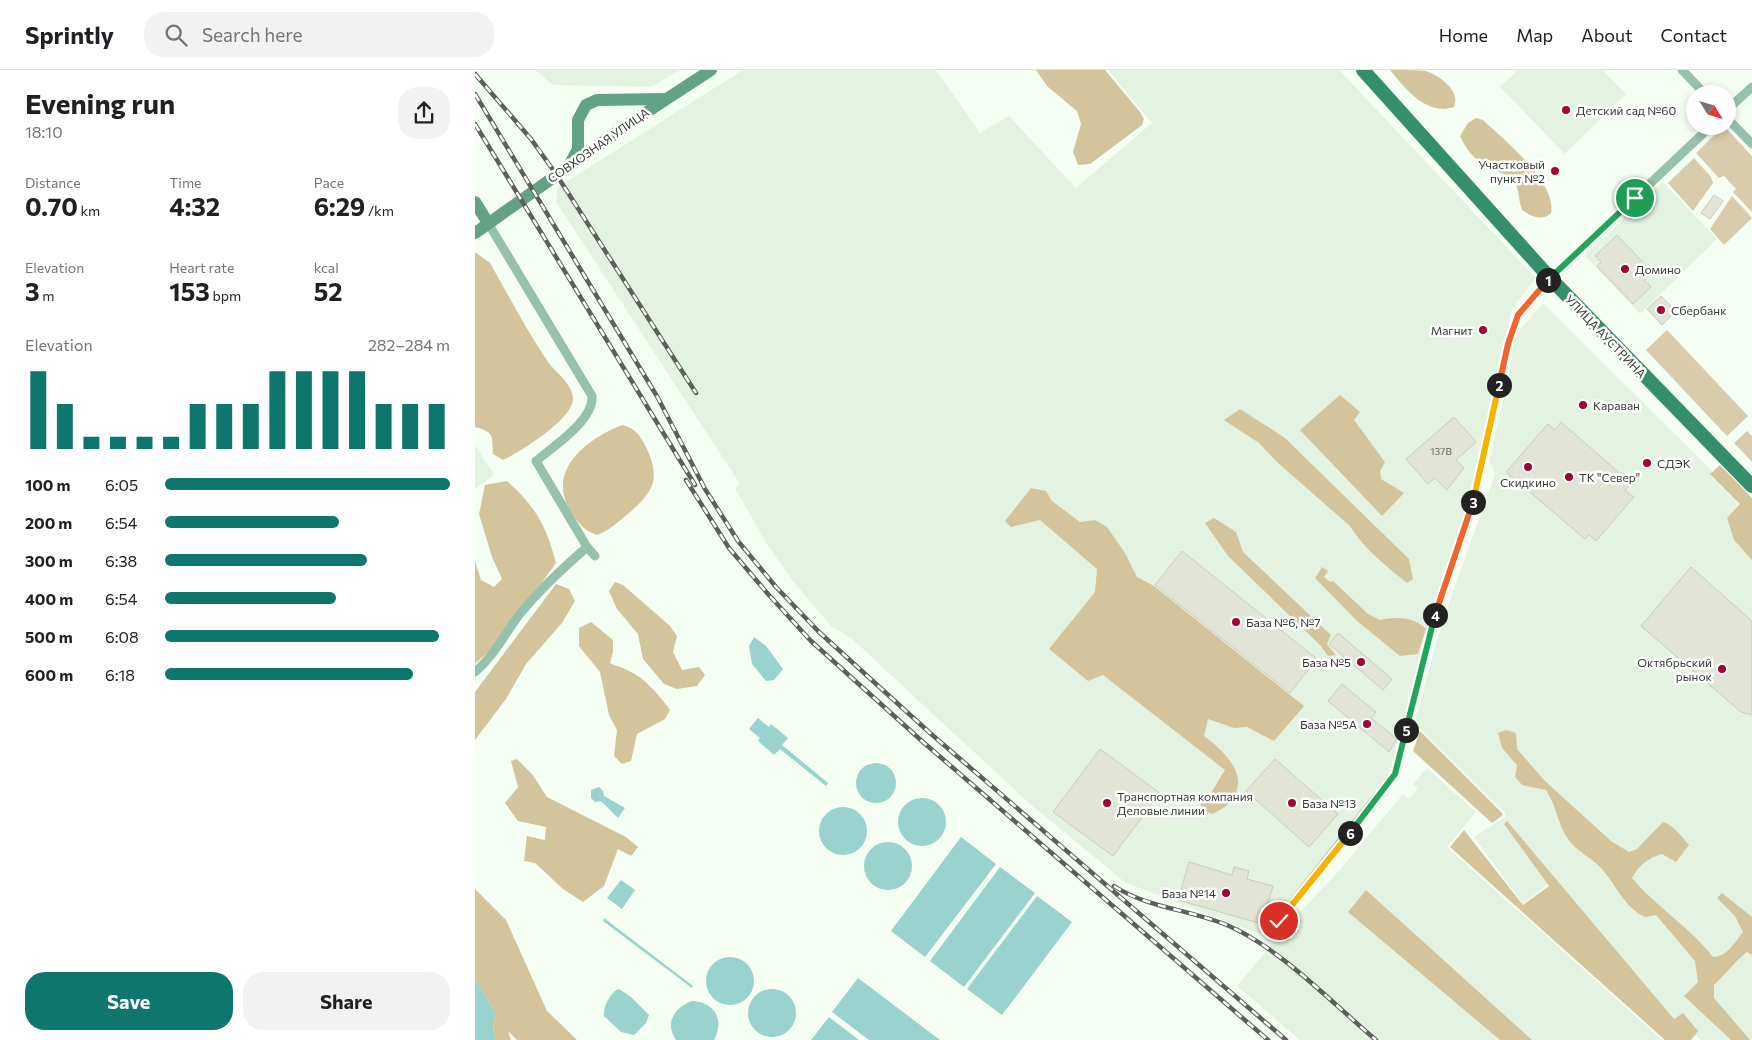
<!DOCTYPE html>
<html lang="en">
<head>
<meta charset="utf-8">
<style>
  body { margin:0; font-family:Commissioner,sans-serif; background:#f2f2f2; color:#202124; height:100vh; display:flex; flex-direction:column; font-size:19px; white-space:nowrap }
  * { box-sizing:border-box; margin:0 }
  p { font-size:16px; color:#757577 }
  .icon { flex:none; width:28px; height:28px; fill:none; stroke:currentColor; stroke-width:2; stroke-linecap:round; stroke-linejoin:round }
  .map { position:relative; flex:1; overflow:hidden }
  .drawer { display:flex; flex-direction:column; background:#fff; width:475px }
  .drawer>* { flex:none }
  .needle { width:32px; rotate:127deg }
  .controls { position:absolute; left:1211px; top:15px; display:grid; gap:10px }
  .controls a { display:grid; place-items:center; width:50px; height:50px; border-radius:50%; background:#fff; box-shadow:0 2px 8px #0003; font-size:25px }
  .pin { position:absolute; display:grid; place-items:center; width:42px; height:42px; color:#fff; margin:-21px; border:2px solid #fff; border-radius:50%; box-shadow:0 1px 5px #0007 }
  .km { position:absolute; width:25px; height:25px; margin:-12px; border-radius:50%; background:#222; color:#fff; font-size:14px; line-height:25px; text-align:center }
  .round { display:grid; place-items:center; flex:none; width:52px; height:52px; border-radius:20px; background:#f2f2f2 }
  .headline { display:flex; align-items:center; justify-content:space-between; height:85px; padding:0 25px }
  h1 { font-size:28px; font-weight:700; line-height:38px }
  .stats { display:grid; grid-template-columns:repeat(3,1fr); gap:8px; height:85px; padding:5px 25px }
  .stats div { display:grid; align-content:center }
  .stats b { font-size:25px; font-weight:700 }
  .stats small { font-size:14px; font-weight:400 }
  .stats p { font-size:14px }
  .chart { height:140px; padding:10px 25px }
  .chart p { display:flex; justify-content:space-between }
  .chart svg { width:100%; height:90px; margin-top:5px; stroke:#0f766e; stroke-width:6 }
  .primary-button { display:flex; gap:10px; margin-top:auto; padding:10px 25px }
  .primary-button a { flex:1; height:58px; border-radius:20px; background:#0f766e; color:#fff; font-size:20px; font-weight:700; line-height:58px; text-align:center }
  .primary-button a+a { background:#f2f2f2; color:#202124 }
  ul { padding:0 25px; list-style:none; font-size:16px }
  li { display:grid; grid-template-columns:80px 60px 1fr; align-items:center; height:38px }
  li i { height:12px; border-radius:6px; background:#0f766e }
  header { display:flex; align-items:center; gap:30px; box-sizing:border-box; height:70px; padding:0 25px; background:#fff; border-bottom:1px solid #e0e0e0 }
  header strong { font-size:24px }
  nav { display:flex; gap:28px; margin-inline-start:auto; font-size:18px }
  .search { width:350px; height:45px; background:#f2f2f2; display:flex; align-items:center; gap:12px; box-sizing:border-box; padding:0 18px; border-radius:20px; color:#757577; font-size:19px }
  main { display:flex; flex:1; min-height:0 }
  .map>svg:first-child { display:block }
  .built { fill:#e4f3e1 }
  .green { fill:#d8ccad }
  .forest { fill:#d4c49b }
  .water { fill:#9ad2cd }
  .building { fill:#e2e4d6; stroke:#c9ccbe }
  .lines { fill:none; stroke-linecap:round; stroke-linejoin:round }
  .street { stroke:#96c1ad; stroke-width:9 }
  .secondary { stroke:#62a387; stroke-width:12 }
  .primary { stroke:#358e6c; stroke-width:14 }
  .rail-casing { stroke:#5b605a; stroke-width:4.5 }
  .rail { stroke:#fff; stroke-width:2.5; stroke-dasharray:8; stroke-linecap:butt }
  .split-1-casing { stroke:#fff; stroke-width:10 }
  .split-2-casing { stroke:#fff; stroke-width:10 }
  .split-3-casing { stroke:#fff; stroke-width:10 }
  .split-4-casing { stroke:#fff; stroke-width:10 }
  .split-5-casing { stroke:#fff; stroke-width:10 }
  .split-6-casing { stroke:#fff; stroke-width:10 }
  .split-7-casing { stroke:#fff; stroke-width:10 }
  .split-1 { stroke:#22a559; stroke-width:6 }
  .split-2 { stroke:#f0652b; stroke-width:6 }
  .split-3 { stroke:#f5b400; stroke-width:6 }
  .split-4 { stroke:#f0652b; stroke-width:6 }
  .split-5 { stroke:#22a559; stroke-width:6 }
  .split-6 { stroke:#22a559; stroke-width:6 }
  .split-7 { stroke:#f5b400; stroke-width:6 }
  .poi-dot { fill:#a20436; stroke:#fff; stroke-width:2 }
  .labels { text-anchor:middle; dominant-baseline:central; stroke-width:5; stroke-linejoin:round; paint-order:stroke }
  .number-label { font-size:10px; fill:#62655e }
  .poi-label { font-size:12px; fill:#373b36; stroke:#fff; text-anchor:start }
  .street-label { font-size:12px; fill:#373b36; stroke:#fff }
</style>
</head>
<body>
<header>
<strong>Sprintly</strong>
<div class="search"><svg class="icon" aria-label="search" viewBox="0 0 24 24"><circle cx="10" cy="10" r="6"/><path d="M15 15l6 6"/></svg>Search here</div>
<nav><a>Home</a><a>Map</a><a>About</a><a>Contact</a></nav>
</header>
<main>
<section class="drawer">
<div class="headline"><div><h1>Evening run</h1><p>18:10</p></div><a class="round"><svg class="icon" aria-label="share" viewBox="0 0 24 24"><path d="M12 15V3M7 8l5-5 5 5M5 13v7h14v-7"/></svg></a></div>
<div class="stats">
<div><p>Distance</p><b>0.70<small> km</small></b></div>
<div><p>Time</p><b>4:32</b></div>
<div><p>Pace</p><b>6:29<small> /km</small></b></div>
</div>
<div class="stats">
<div><p>Elevation</p><b>3<small> m</small></b></div>
<div><p>Heart rate</p><b>153<small> bpm</small></b></div>
<div><p>kcal</p><b>52</b></div>
</div>
<div class="chart"><p><span>Elevation</span>282–284 m</p>
<svg viewBox="0 0 160 44" preserveAspectRatio="none"><path d="M5 44V6M15 44V22M25 44V38M35 44V38M45 44V38M55 44V38M65 44V22M75 44V22M85 44V22M95 44V6M105 44V6M115 44V6M125 44V6M135 44V22M145 44V22M155 44V22"/></svg>
</div>
<ul>
<li><b>100 m</b>6:05<i style="width:100%"></i></li>
<li><b>200 m</b>6:54<i style="width:61%"></i></li>
<li><b>300 m</b>6:38<i style="width:71%"></i></li>
<li><b>400 m</b>6:54<i style="width:60%"></i></li>
<li><b>500 m</b>6:08<i style="width:96%"></i></li>
<li><b>600 m</b>6:18<i style="width:87%"></i></li>
</ul>
<div class="primary-button"><a>Save</a><a>Share</a></div>
</section>
<div class="map">
<svg width="1277" height="970" viewBox="0 0 1277 970">
  <rect width="100%" height="100%" fill="#f5fef2"/>
  <g class="built">
    <polygon points="60,0 204,0 176,17 78,15"/>
    <polygon points="268,0 461,0 505,63 534,46 601,118 677,53 633,0 864,0 1061,208 1037,239 991,439 966,511 948,574 925,670 913,709 785,864 651,813 555,734 376,568 356,556 318,511 293,476 260,418 265,414 81,132 83,117"/>
    <polygon points="1043,0 1127,0 1151,24 1090,84 1025,17"/>
    <polygon points="1188,112 1242,169 1165,244 1109,185"/>
    <polygon points="1068,233 1277,441 1277,970 1263,970 1258,966 1255,970 1226,970 1197,948 1079,809 1048,834 999,767 1030,747 1030,743 939,653 968,550 1020,404 1014,390 1034,307 1039,267"/>
    <polygon points="0,375 19,405 0,419"/>
    <polygon points="952,698 1001,742 972,777 1187,970 825,970 762,916 811,857 863,802 928,724 934,729 943,719 938,714"/>
  </g>
  <g class="green">
    <polygon points="1249,56 1277,86 1277,142 1258,122 1261,119 1249,106 1244,108 1221,83"/>
    <polygon points="1219,88 1236,107 1238,113 1218,141 1193,113"/>
    <polygon points="1257,126 1277,148 1249,175 1235,159"/>
    <polygon points="1192,260 1273,346 1252,366 1171,280"/>
    <polygon points="1272,361 1277,366 1277,392 1259,373"/>
  </g>
  <g class="forest">
    <polygon points="561,0 630,0 665,42 669,49 667,55 615,94 603,95 598,82 606,54 602,41 573,17"/>
    <path d="M915 0C925 0 942 0 951 1 965 6 986 21 979 37 951 46 931 19 915 0Z"/>
    <path d="M1001 48 1008 50C1029 70 1082 112 1076 143 1067 152 1056 146 1047 140 1043 130 1045 119 1038 110 1033 104 1028 104 1021 101 1004 95 992 82 985 66L993 53Z"/>
    <path d="M0 182 15 193C34 226 52 261 73 292 81 303 98 314 98 329 98 349 45 382 28 390L18 384C17 365 19 362 0 357Z"/>
    <polygon points="865,325 885,342 879,350 910,392 905,401 906,409 929,423 907,446 825,360"/>
    <path d="M765 339 810 368 898 454 934 489 938 509 932 513C911 496 889 479 875 456L803 393 784 373 749 350Z"/>
    <path d="M147 355C160 358 165 365 171 377 186 409 179 421 154 443 143 452 135 460 122 465 110 461 104 454 97 443 69 402 111 369 147 355Z"/>
    <polygon points="1245,395 1277,428 1277,490 1259,470 1252,448 1265,434 1235,404"/>
    <path d="M32 411C61 437 71 455 81 493L24 572 0 594V491L6 510 19 517 27 509 17 487 4 444 10 415Z"/>
    <path d="M556 418 571 421 577 431 605 452 620 450 632 457 650 483 662 507 679 516 829 636 799 671 772 657 759 658 733 649 729 666C749 681 778 707 754 733 750 738 742 741 738 744L727 740 725 731 736 723 750 700 628 605 613 611 574 579 620 522 622 499 565 450 536 457 530 451Z"/>
    <polygon points="739,448 761,462 768,482 856,565 852,574 861,585 853,586 845,575 753,486 730,453"/>
    <path d="M847 497 853 501 849 507 855 512 858 511 893 544 905 550C921 546 940 547 951 559L943 584 925 586 882 551 840 508Z"/>
    <polygon points="140,512 148,515 195,556 202,566 198,582 207,600 224,597 230,605 222,616 202,619 189,614 168,589 163,564 142,539 134,521"/>
    <polygon points="81,514 94,519 100,531 87,553 51,594 31,629 0,670 0,622"/>
    <path d="M116 552 138 570V582L135 593C142 597 148 597 154 601 171 609 184 625 195 640L190 649 162 664 156 691 147 694 139 686 142 660 134 645 125 602 104 576V558Z"/>
    <path d="M1031 660 1041 663 1042 679 1070 711 1136 771 1154 782 1162 779 1188 752C1199 755 1207 767 1214 775L1201 792 1187 784C1173 788 1164 795 1157 808 1181 837 1215 857 1238 887 1252 887 1260 872 1268 862L1260 846 1242 828 1247 823 1277 847V885L1272 882C1259 892 1251 904 1239 915V928L1275 970H1256L1209 926 1223 912 1220 891 1181 845 1170 847C1148 837 1141 813 1124 796 1112 784 1101 782 1091 766 1082 751 1081 735 1071 720L1047 715 1040 707 1042 695 1027 678 1023 663Z"/>
    <polygon points="945,661 1027,743 1028,745 1017,753 938,681"/>
    <polygon points="42,689 57,704 72,727 151,767 163,777 156,786 143,779 129,816 108,832 88,819 60,793 49,791 52,766 70,770 71,757 43,751 30,733 43,717 36,691"/>
    <polygon points="1032,751 1199,949 1208,943 1223,961 1216,970 1190,970 975,777 989,760 1048,835 1074,816 1029,754"/>
    <polygon points="0,819 31,850 72,941 102,970 42,970 33,961 36,970 21,970 18,963 20,943 0,908"/>
    <polygon points="891,820 1057,970 1025,970 873,842"/>
  </g>
  <g class="water">
    <polygon points="279,567 291,576 308,599 299,610 291,611 277,594 274,576"/>
    <polygon points="283,648 294,657 296,654 313,668 307,675 353,713 351,716 305,679 299,685 283,671 285,668 274,659"/>
    <circle cx="401" cy="713" r="20"/>
    <polygon points="124,717 128,721 129,726 150,738 143,748 126,731 120,732 116,728 116,720"/>
    <circle cx="447" cy="752" r="24"/>
    <circle cx="368" cy="761" r="24"/>
    <polygon points="486,767 521,794 450,887 416,861"/>
    <circle cx="413" cy="796" r="24"/>
    <polygon points="525,797 560,823 489,917 455,891"/>
    <polygon points="146,810 160,820 147,839 132,828"/>
    <polygon points="562,826 597,852 527,945 492,919"/>
    <polygon points="129,848 218,916 217,918 128,851"/>
    <circle cx="255" cy="911" r="24"/>
    <polygon points="0,908 20,943 18,963 21,970 0,970"/>
    <polygon points="383,908 465,970 394,970 357,942"/>
    <circle cx="297" cy="943" r="24"/>
    <path d="M144 919 156 927 174 945 171 953 159 965 146 962 129 946C128 937 135 922 144 919Z"/>
    <path d="M217 931C239 932 250 949 239 970H201C189 953 200 937 217 931Z"/>
    <polygon points="354,947 384,970 336,970"/>
  </g>
  <g class="building">
    <polygon points="1239,125 1248,131 1235,149 1226,143"/>
    <polygon points="1142,165 1177,202 1169,210 1176,217 1158,234 1122,196 1126,192 1120,186"/>
    <polygon points="1186,226 1201,241 1187,255 1172,239"/>
    <polygon points="979,347 1001,372 981,390 989,398 972,420 960,408 953,414 931,389"/>
    <polygon points="1086,352 1156,413 1150,420 1159,427 1121,471 1114,465 1110,469 1031,402 1073,354 1080,360"/>
    <polygon points="707,481 842,589 815,623 680,515"/>
    <polygon points="1216,497 1277,551 1277,645 1266,642 1166,556"/>
    <polygon points="863,563 917,609 908,620 854,574"/>
    <polygon points="867,614 901,642 896,648 922,669 914,682 853,631"/>
    <polygon points="625,679 685,723 638,786 578,742"/>
    <polygon points="800,689 863,744 834,777 771,721"/>
    <polygon points="714,792 757,805 759,797 774,801 772,809 798,816 787,854 703,830"/>
  </g>
  <g class="lines">
    <g class="street">
      <polyline points="1207,0 1230,24"/>
      <polyline points="1252,40 1277,17"/>
      <polyline points="1252,48 1277,74"/>
      <path d="M13 153 117 326C119 350 79 376 61 391L112 477 120 486"/>
      <path d="M0 602C19 586 29 565 44 545 64 520 88 498 112 477"/>
      <polyline points="803,851 920,704 958,552 998,433 1033,274 1043,245 1075,208 1236,56"/>
    </g>
    <g class="secondary">
      <polyline points="96,92 103,79 103,50 111,35 122,30 190,29"/>
      <polyline points="0,132 13,153"/>
      <polyline points="0,163 155,53 236,0"/>
    </g>
    <polyline class="primary" points="888,0 1075,208 1277,416"/>
    <g class="rail-casing">
      <g id="rail">
        <polyline points="0,4 56,69 81,104 221,323"/>
        <polyline points="0,24 183,328 230,419 263,471 301,517 344,562 455,663 811,970"/>
        <polyline points="0,54 220,415"/>
        <polyline points="211,410 254,478 293,524 336,571 448,672 793,970"/>
        <path d="M639 816C672 838 718 840 754 856 806 879 857 933 901 970"/>
      </g>
    </g>
    <use href="#rail" class="rail"/>
  </g>
  <g class="lines">
    <g class="split-1-casing">
      <polyline id="split-1" points="1073,210 1160,128"/>
    </g>
    <g class="split-2-casing">
      <polyline id="split-2" points="1024,315 1033,274 1043,245 1073,210"/>
    </g>
    <g class="split-3-casing">
      <polyline id="split-3" points="998,432 1024,315"/>
    </g>
    <g class="split-4-casing">
      <polyline id="split-4" points="960,545 998,432"/>
    </g>
    <g class="split-5-casing">
      <polyline id="split-5" points="931,660 960,545"/>
    </g>
    <g class="split-6-casing">
      <polyline id="split-6" points="875,763 920,704 931,660"/>
    </g>
    <g class="split-7-casing">
      <polyline id="split-7" points="804,851 875,763"/>
    </g>
    <use href="#split-1" class="split-1"/>
    <use href="#split-2" class="split-2"/>
    <use href="#split-3" class="split-3"/>
    <use href="#split-4" class="split-4"/>
    <use href="#split-5" class="split-5"/>
    <use href="#split-6" class="split-6"/>
    <use href="#split-7" class="split-7"/>
  </g>
  <g class="poi-dot">
    <circle cx="1091" cy="40" r="5"/>
    <circle cx="1080" cy="101" r="5"/>
    <circle cx="1150" cy="199" r="5"/>
    <circle cx="1186" cy="240" r="5"/>
    <circle cx="1008" cy="260" r="5"/>
    <circle cx="1108" cy="335" r="5"/>
    <circle cx="1172" cy="393" r="5"/>
    <circle cx="1053" cy="397" r="5"/>
    <circle cx="1094" cy="407" r="5"/>
    <circle cx="761" cy="552" r="5"/>
    <circle cx="886" cy="592" r="5"/>
    <circle cx="1247" cy="599" r="5"/>
    <circle cx="892" cy="654" r="5"/>
    <circle cx="632" cy="733" r="5"/>
    <circle cx="817" cy="733" r="5"/>
    <circle cx="751" cy="823" r="5"/>
  </g>
  <g class="labels">
    <g class="number-label">
      <text x="966" y="381">137В</text>
    </g>
    <g class="poi-label">
      <text x="1101" y="40">Детский сад №60</text>
      <text x="1070" y="94" text-anchor="end">Участковый<tspan x="1070" dy="14">пункт №2</tspan></text>
      <text x="1160" y="199">Домино</text>
      <text x="1196" y="240">Сбербанк</text>
      <text x="998" y="260" text-anchor="end">Магнит</text>
      <text x="1118" y="335">Караван</text>
      <text x="1182" y="393">СДЭК</text>
      <text x="1104" y="407">ТК "Север"</text>
      <text x="1053" y="412" text-anchor="middle">Скидкино</text>
      <text x="771" y="552">База №6, №7</text>
      <text x="876" y="592" text-anchor="end">База №5</text>
      <text x="1237" y="592" text-anchor="end">Октябрьский<tspan x="1237" dy="14">рынок</tspan></text>
      <text x="882" y="654" text-anchor="end">База №5А</text>
      <text x="642" y="726">Транспортная компания<tspan x="642" dy="14">Деловые линии</tspan></text>
      <text x="827" y="733">База №13</text>
      <text x="741" y="823" text-anchor="end">База №14</text>
    </g>
    <g class="street-label">
      <text transform="translate(123 75) rotate(-35)">СОВХОЗНАЯ УЛИЦА</text>
      <text transform="translate(1131 266) rotate(46)">УЛИЦА АУСТРИНА</text>
    </g>
  </g>
</svg>
<div class="controls">
<a><svg class="needle" viewBox="-14 -14 28 28"><path d="M0-13l5 13h-10z" fill="#e53935"/><path d="M0 13l5-13h-10z" fill="#757577"/></svg></a>
</div>
<div class="pin" style="left:1160px;top:128px;background:#1e9e55"><svg class="icon" aria-label="arrive" viewBox="0 0 24 24"><path d="M6 21V4h12l-3 4 3 4H6"/></svg></div>
<div class="pin" style="left:804px;top:851px;background:#d93025"><svg class="icon" aria-label="check" viewBox="0 0 24 24"><path d="M5 12l5 5 9-10"/></svg></div>
<b class="km" style="left:1073px;top:210px">1</b>
<b class="km" style="left:1024px;top:315px">2</b>
<b class="km" style="left:998px;top:432px">3</b>
<b class="km" style="left:960px;top:545px">4</b>
<b class="km" style="left:931px;top:660px">5</b>
<b class="km" style="left:875px;top:763px">6</b>
</div>
</main>
</body>
</html>
